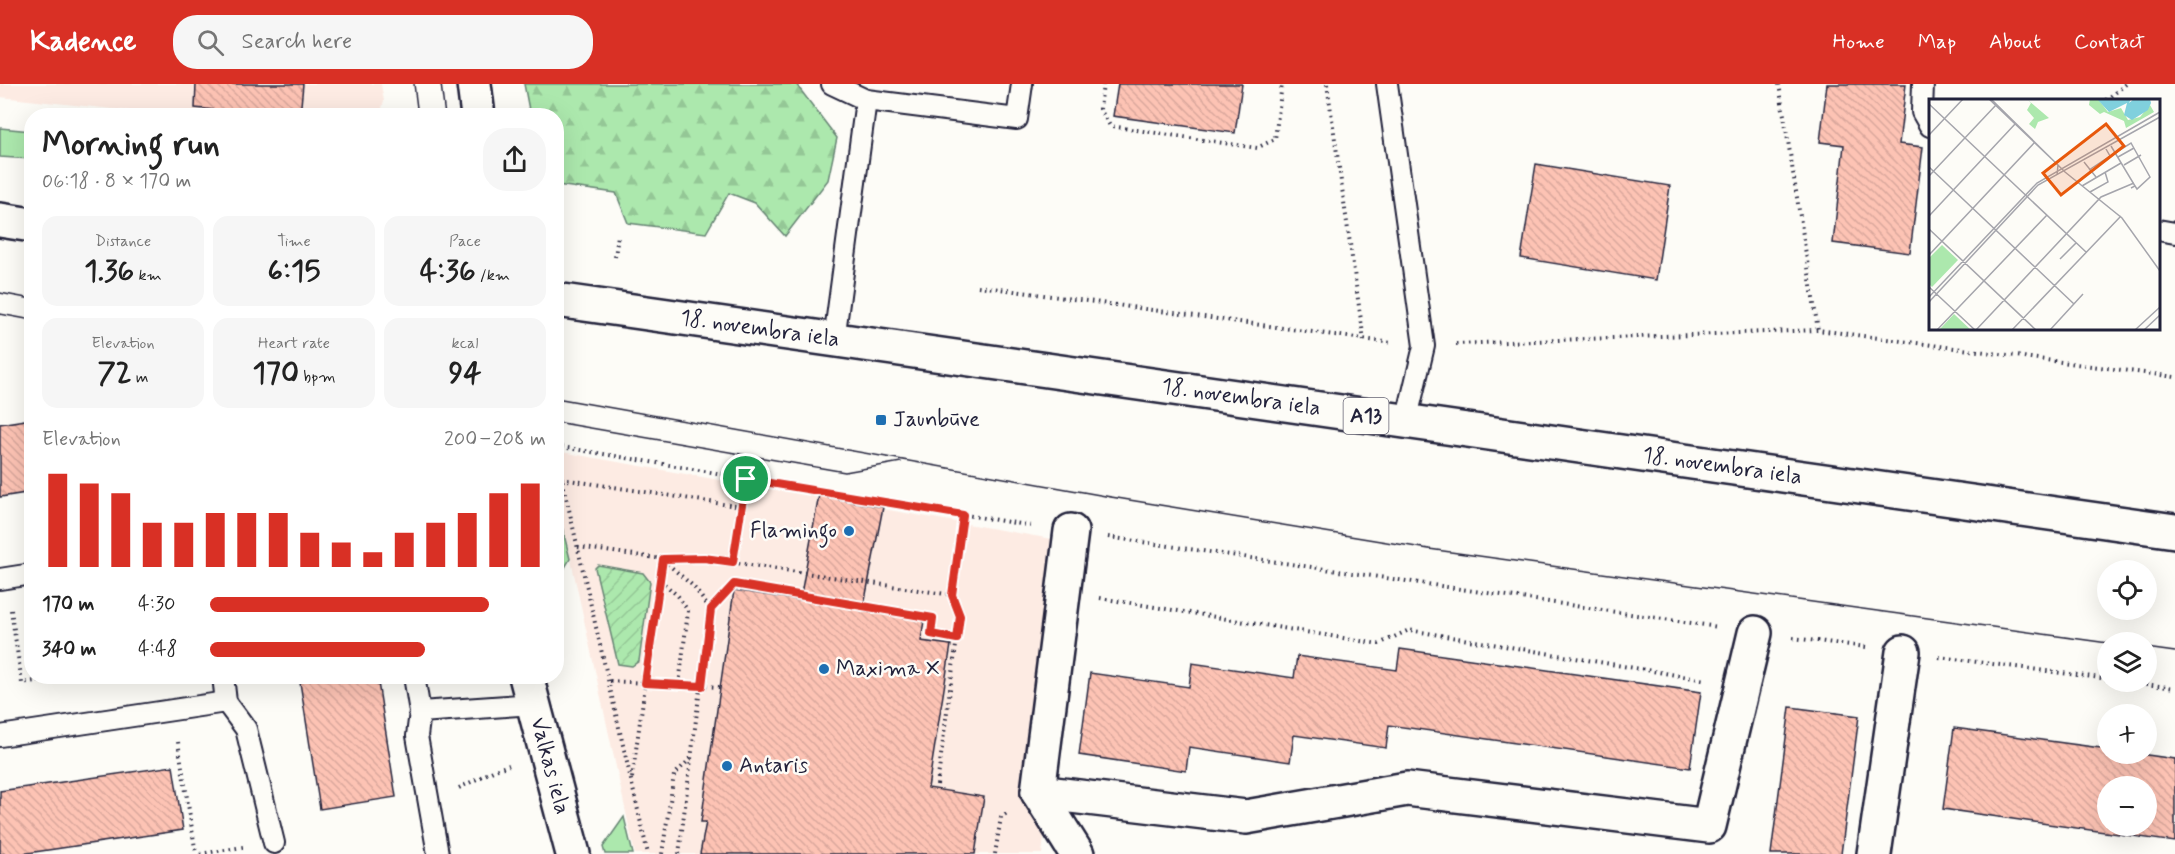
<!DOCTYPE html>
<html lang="en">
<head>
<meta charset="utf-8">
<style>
  body { margin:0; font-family:Mynerve,sans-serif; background:#f6f6f6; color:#222; height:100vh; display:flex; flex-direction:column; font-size:22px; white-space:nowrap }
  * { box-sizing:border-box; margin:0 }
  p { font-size:20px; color:#767676 }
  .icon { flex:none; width:33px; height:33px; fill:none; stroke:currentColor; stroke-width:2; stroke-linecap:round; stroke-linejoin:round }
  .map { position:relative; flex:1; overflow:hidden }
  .side { position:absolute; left:24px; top:24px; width:540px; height:576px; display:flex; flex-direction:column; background:#fff; border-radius:24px; box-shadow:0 6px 24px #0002 }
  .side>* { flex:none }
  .tools { position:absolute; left:2097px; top:476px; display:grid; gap:12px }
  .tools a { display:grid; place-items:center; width:60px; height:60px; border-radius:50%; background:#fff; box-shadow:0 6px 24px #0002; font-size:30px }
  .pin { position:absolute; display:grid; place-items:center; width:51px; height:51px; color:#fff; margin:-26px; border:3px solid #fff; border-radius:50%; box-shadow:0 2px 6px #0007 }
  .round { display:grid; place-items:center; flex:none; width:63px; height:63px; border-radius:24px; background:#f6f6f6 }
  .overview { display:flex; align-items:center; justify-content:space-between; height:102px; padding:0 18px }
  h1 { font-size:33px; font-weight:800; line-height:45px }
  .metrics { display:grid; grid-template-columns:repeat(3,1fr); gap:9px; height:102px; padding:6px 18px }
  .metrics div { display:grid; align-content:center; border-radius:15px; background:#f6f6f6; text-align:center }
  .metrics b { font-size:30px; font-weight:800 }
  .metrics small { font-size:16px; font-weight:400 }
  .metrics p { font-size:16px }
  .chart { height:168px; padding:12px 18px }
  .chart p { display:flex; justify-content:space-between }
  .chart svg { width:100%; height:108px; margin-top:6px; stroke:#d93025; stroke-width:6 }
  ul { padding:0 18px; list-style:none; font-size:20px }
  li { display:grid; grid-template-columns:96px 72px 1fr; align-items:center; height:45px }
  li i { height:15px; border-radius:8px; background:#d93025 }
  header { display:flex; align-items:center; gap:36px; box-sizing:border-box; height:84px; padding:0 30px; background:#d93025; color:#fff }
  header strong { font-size:28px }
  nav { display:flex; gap:33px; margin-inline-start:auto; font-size:21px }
  .search { width:420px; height:54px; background:#f6f6f6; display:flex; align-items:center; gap:15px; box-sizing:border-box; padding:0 21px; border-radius:24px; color:#767676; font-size:22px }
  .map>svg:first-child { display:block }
  .built { fill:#fdebe3 }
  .grass { fill:#ace8ad; stroke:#678574; stroke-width:1.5 }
  .forest { fill:url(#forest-firs); stroke:#678574; stroke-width:1.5 }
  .garden { fill:url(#garden-furrows); stroke:#678574; stroke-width:1.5 }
  .building { fill:url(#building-back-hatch); stroke:#22223b; stroke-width:1.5; fill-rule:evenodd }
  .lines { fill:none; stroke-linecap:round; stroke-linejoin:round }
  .lane-casing { stroke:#22223b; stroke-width:24 }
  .street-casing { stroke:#22223b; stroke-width:38 }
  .secondary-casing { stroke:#22223b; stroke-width:38 }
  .primary-casing { stroke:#22223b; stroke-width:38 }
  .path { stroke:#22223b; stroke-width:4; stroke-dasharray:1.5 4.5; stroke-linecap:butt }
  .lane { stroke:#fdfcf7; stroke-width:20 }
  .street { stroke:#fdfcf7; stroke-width:33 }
  .secondary { stroke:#fdfcf7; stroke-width:33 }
  .primary { stroke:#fdfcf7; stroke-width:33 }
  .tram { stroke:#22223b; stroke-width:1.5 }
  .route-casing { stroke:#fff; stroke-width:12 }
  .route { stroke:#d93025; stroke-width:8 }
  .poi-dot { fill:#1f6fb2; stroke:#fdfcf7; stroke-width:2 }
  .labels { text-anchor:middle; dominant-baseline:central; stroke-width:5; stroke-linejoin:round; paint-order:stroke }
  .shield { fill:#fdfcf7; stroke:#646373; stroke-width:1.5 }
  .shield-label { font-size:21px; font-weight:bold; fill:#22223b }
  .street-label { font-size:22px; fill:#22223b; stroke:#fdfcf7 }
  .poi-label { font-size:22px; fill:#22223b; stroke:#fdfcf7; text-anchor:start }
  .inset-road { fill:none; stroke:#a5a5ac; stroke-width:1.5 }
  .view { fill:#e8590c; fill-opacity:0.15; stroke:#e8590c; stroke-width:3 }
  .inset-edge { fill:none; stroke:#22223b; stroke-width:3 }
</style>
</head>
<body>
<header>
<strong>Kadence</strong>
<div class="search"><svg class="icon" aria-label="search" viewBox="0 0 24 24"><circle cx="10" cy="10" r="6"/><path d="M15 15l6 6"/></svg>Search here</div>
<nav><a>Home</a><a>Map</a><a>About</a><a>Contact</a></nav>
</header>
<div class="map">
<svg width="2175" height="770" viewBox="0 0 2175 770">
  <defs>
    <pattern id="forest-firs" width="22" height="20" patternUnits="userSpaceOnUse" patternTransform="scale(1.5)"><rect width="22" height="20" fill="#ace8ad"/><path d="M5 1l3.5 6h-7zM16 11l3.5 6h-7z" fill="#94c796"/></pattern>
    <pattern id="garden-furrows" width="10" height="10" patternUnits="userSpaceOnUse" patternTransform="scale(1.5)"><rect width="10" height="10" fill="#ace8ad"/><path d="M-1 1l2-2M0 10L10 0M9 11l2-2" fill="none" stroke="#94c796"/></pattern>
    <pattern id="building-back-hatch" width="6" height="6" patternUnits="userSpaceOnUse" patternTransform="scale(1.5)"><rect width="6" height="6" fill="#fdc3b4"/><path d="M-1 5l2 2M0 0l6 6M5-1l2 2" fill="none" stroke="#d9a79c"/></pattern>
  </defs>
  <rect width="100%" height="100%" fill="#fdfcf7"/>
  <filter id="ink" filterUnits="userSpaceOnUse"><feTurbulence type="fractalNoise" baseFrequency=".0167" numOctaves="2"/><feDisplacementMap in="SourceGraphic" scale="12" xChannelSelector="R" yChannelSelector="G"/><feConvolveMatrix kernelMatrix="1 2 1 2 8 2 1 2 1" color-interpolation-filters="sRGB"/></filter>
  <g filter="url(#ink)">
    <g class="built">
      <polygon points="0,0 381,0 384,17 380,31 178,32 0,13"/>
      <polygon points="556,367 1080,460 1042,770 635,770 557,412"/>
    </g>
    <g class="grass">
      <polygon points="0,44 31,47 31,75 0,73"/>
      <polygon points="557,422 570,475 557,497 556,497"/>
      <polygon points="624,733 633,770 605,770 603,763"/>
    </g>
    <polygon class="forest" points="524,0 796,0 837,54 828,96 785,152 755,119 729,109 706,149 628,139 616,109 557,101 556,32 530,31"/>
    <polygon class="garden" points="598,481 643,489 650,498 639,577 632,582 618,580 595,484"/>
    <g class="building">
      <polygon points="196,0 303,0 300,32 274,32 195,24"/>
      <polygon points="1118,0 1242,0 1235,49 1113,32"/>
      <polygon points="1827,0 1906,0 1899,60 1923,63 1910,169 1833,159 1844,61 1820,58"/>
      <polygon points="1536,80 1670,102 1656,196 1521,174"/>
      <polygon points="32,335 32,408 0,413 0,340"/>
      <polygon points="819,411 883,423 863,526 924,536 921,557 951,561 928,704 984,713 975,770 700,770 706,738 701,738 734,506 800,516"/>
      <polygon points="1400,565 1701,608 1690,684 1389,641 1386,664 1294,651 1290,678 1189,663 1186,687 1079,671 1090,589 1189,603 1192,579 1294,594 1297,572 1397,586"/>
      <polygon points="299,592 377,592 396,713 320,725"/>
      <polygon points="1790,623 1859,632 1841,770 1771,770"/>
      <path d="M1954 644 2108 665V669H2133L2175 675V758L1943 725ZM2108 702H2146V741H2108Z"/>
      <polygon points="173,682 183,746 21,770 0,770 0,707"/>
    </g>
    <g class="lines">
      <g class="lane-casing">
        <g id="lane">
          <polyline points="832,0 866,16 834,256"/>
          <polyline points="1387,0 1424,262 1406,338"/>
          <polyline points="1923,0 1922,28 1930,42"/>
          <polyline points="866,16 1017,35 1022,0"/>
          <polyline points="2158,146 2175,149"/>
          <polyline points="0,495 32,490"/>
          <polyline points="223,592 226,618"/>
          <polyline points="414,592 420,628 417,652 438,770"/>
          <polyline points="420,628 534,620"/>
          <polyline points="0,652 226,618 246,645 274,759"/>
        </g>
      </g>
      <g class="street-casing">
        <g id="street">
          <polyline points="1071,447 1038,708 1077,770"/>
          <polyline points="1038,708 1246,733 1407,705 1709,742 1755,549"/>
          <polyline points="1874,770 1903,568"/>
        </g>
      </g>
      <g class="secondary-casing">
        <g id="secondary">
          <polyline points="474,0 478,32"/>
          <path id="s1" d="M526 592 573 770"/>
        </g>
      </g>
      <g class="primary-casing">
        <g id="primary">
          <polyline points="0,136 32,141"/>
          <path id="s2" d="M556 216 2175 447"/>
        </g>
      </g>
      <g class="path">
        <polyline points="1103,0 1100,25 1110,42 1257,64 1275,55 1282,0"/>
        <polyline points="1327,0 1364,257"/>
        <polyline points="1779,0 1818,246"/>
        <polyline points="2106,16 2126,0"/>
        <polyline points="615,173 618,151"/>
        <polyline points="978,202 1392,259"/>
        <polyline points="1456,260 1818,246 2175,293"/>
        <polyline points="556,362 1032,442"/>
        <polyline points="556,380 562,395 648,770"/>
        <polyline points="562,395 742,423"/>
        <polyline points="1108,453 1718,543"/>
        <polyline points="578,463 663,475 704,474 952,511 963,431"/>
        <polyline points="663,476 693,502 710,525"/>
        <polyline points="733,478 746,395"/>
        <polyline points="660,496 678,512 688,527 679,601"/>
        <polyline points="1100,514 1379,560 1409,546 1706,596"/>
        <polyline points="11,526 22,599 67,592"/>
        <polyline points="1793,554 1866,563"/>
        <polyline points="1939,573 2108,595"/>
        <polyline points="610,597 720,603"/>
        <polyline points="2122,597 2175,604"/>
        <polyline points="178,658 196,770"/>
        <polyline points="632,694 663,475"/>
        <polyline points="937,701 960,532 952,511"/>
        <polyline points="459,704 495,686 509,681"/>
        <polyline points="200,770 243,763"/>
        <polyline points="662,770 674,691 691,674"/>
        <polyline points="679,770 710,525 734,500 933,534 931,550 957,554"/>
        <polyline points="995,770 1001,733 1007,729"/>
      </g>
      <use href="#lane" class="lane"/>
      <use href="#street" class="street"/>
      <use href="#secondary" class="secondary"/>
      <use href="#primary" class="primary"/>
      <g class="tram">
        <polyline points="414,0 418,32"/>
        <polyline points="441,0 445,32"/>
        <polyline points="0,209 32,215"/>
        <polyline points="0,230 32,236"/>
        <polyline points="556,314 1111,413 1429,465 2108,559"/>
        <polyline points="556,338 845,388 901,378"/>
        <polyline points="2146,564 2175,568"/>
      </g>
    </g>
  </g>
  <g class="lines" filter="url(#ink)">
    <g class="route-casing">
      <polygon id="route" points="746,395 963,431 952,511 960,532 957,555 931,550 933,534 734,500 711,525 702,602 645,599 663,475 704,474 733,478"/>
    </g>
    <use href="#route" class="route"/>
  </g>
  <g class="poi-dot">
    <rect x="875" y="330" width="12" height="12" rx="3"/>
    <circle cx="849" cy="447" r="6"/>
    <circle cx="824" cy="585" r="6"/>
    <circle cx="727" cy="682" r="6"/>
  </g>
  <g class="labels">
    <rect class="shield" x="1343.5" y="314" width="45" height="36" rx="4.5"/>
    <g class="shield-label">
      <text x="1366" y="332">A13</text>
    </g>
    <g class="street-label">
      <text stroke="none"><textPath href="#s2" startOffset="206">18. novembra iela</textPath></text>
      <text stroke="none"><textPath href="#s2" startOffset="692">18. novembra iela</textPath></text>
      <text stroke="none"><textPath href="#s2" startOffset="1178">18. novembra iela</textPath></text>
      <text stroke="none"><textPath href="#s1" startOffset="93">Valkas iela</textPath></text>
    </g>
    <g class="poi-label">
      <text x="893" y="336">Jaunbūve</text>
      <text x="837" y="447" text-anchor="end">Flamingo</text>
      <text x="836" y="585">Maxima X</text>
      <text x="739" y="682">Antaris</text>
    </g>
  </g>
  <g transform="translate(1929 15)">
    <rect width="231" height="231" fill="#fdfcf7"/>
    <path d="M161 0H169L179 13 192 9 199 21 211 18 221 6 225 13 197 29 195 22 175 13 171 15 160 6ZM99 1 120 19 109 23 106 30 100 25 105 19 98 11 102 4ZM25 215 42 231H10Z" fill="#ace8ad"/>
    <path d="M13 146 29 161 3 188 0 185V159Z" fill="#ace8ad"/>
    <path d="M202 0 200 4 205 0H221L222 4 219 11 203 21 195 16 198 4 180 13 169 1Z" fill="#80d0dd"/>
    <path class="inset-road" d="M60 0 129 66 128 76M62 0 136 73 193 119 231 172M0 5 157 153M0 36 34 0M182 47 206 87 202 89M186 54 202 44 221 78 208 90 206 87M189 58 205 49M155 63 167 78M195 66 212 56M0 68 145 205M160 71 181 57 177 50M0 77 67 6M153 87 192 64M161 93 179 83 176 73M0 117 87 24M0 130 107 231M0 156 106 43M131 160 147 144M0 188 46 231M0 198 108 84 231 13M0 203 109 86 231 18M8 231 118 116M47 231 172 98 205 84M83 231 192 117M121 231 154 195M206 231 231 208M215 231 231 216"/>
    <path class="view" d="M177 25 195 47 132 96 114 74Z"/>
    <rect width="231" height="231" class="inset-edge"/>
  </g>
</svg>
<div class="tools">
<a><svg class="icon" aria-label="locate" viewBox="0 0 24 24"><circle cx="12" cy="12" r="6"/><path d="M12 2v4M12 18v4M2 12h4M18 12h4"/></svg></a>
<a><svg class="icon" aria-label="layers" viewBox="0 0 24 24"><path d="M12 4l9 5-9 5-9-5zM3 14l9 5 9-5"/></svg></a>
<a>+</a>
<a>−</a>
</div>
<div class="pin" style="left:746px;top:395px;background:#1e9e55"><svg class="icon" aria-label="arrive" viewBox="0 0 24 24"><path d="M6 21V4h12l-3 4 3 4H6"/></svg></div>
<section class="side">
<div class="overview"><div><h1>Morning run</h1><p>06:18 · 8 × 170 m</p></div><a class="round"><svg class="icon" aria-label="share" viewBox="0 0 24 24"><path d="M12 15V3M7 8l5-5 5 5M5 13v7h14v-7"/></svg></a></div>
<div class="metrics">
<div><p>Distance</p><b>1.36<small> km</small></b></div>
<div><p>Time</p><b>6:15</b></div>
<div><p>Pace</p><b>4:36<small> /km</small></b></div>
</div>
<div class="metrics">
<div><p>Elevation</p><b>72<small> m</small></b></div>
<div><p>Heart rate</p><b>170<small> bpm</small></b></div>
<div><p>kcal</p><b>94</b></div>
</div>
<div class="chart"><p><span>Elevation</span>200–208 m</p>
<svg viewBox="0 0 160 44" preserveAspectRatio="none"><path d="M5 44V6M15 44V10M25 44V14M35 44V26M45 44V26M55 44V22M65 44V22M75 44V22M85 44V30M95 44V34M105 44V38M115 44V30M125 44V26M135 44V22M145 44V14M155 44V10"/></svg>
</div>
<ul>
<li><b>170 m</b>4:30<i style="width:83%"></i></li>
<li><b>340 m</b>4:48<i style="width:64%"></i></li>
</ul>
</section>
</div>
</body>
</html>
